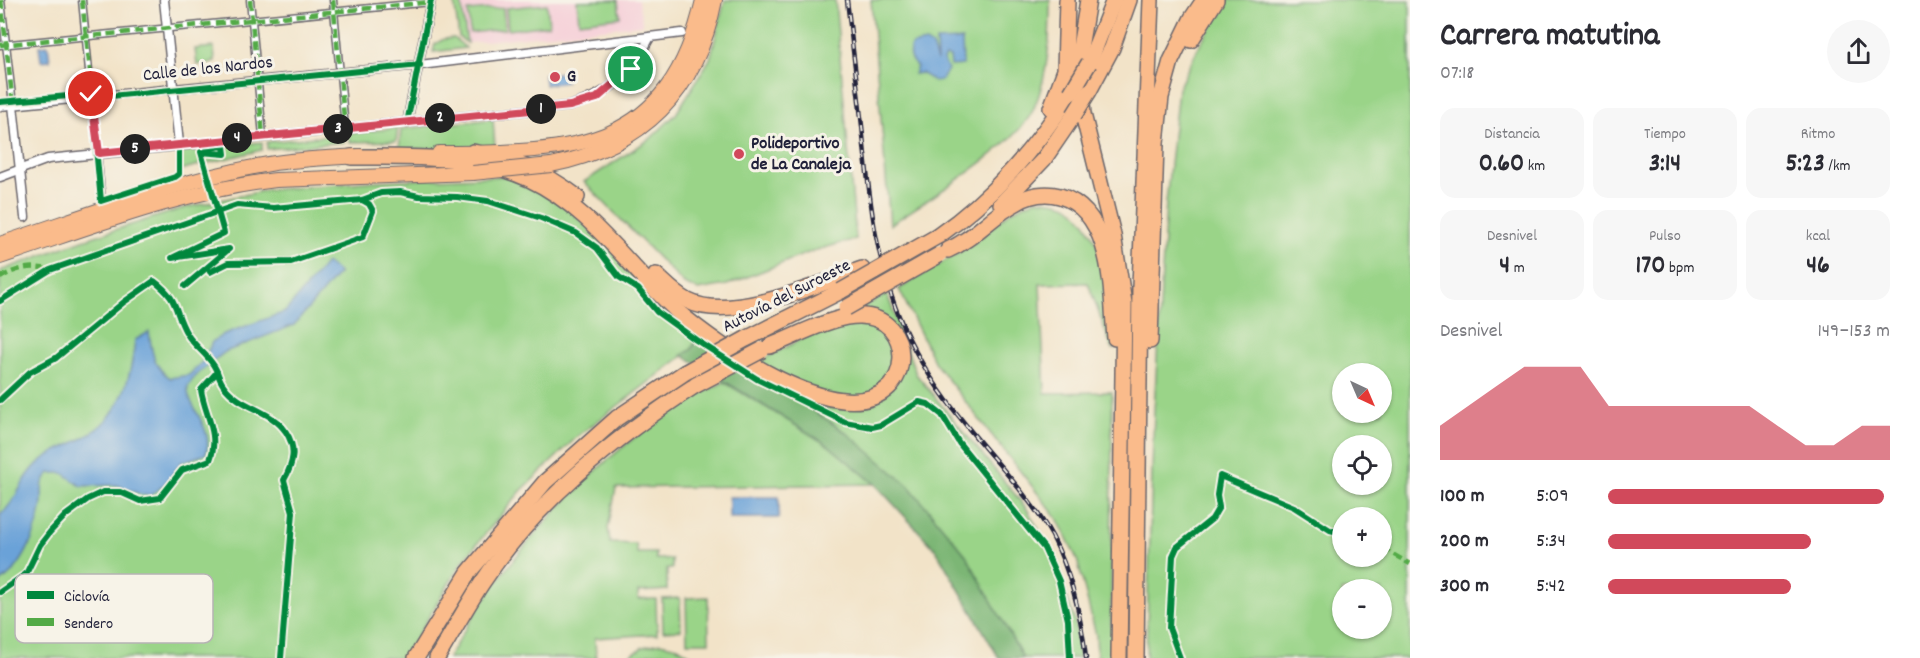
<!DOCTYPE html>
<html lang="es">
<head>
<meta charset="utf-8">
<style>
  body { margin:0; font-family:Dekko,sans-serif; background:#f7f7f7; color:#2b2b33; height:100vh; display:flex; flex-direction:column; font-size:22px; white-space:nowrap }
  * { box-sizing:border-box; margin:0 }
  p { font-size:20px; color:#7c7c81 }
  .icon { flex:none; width:33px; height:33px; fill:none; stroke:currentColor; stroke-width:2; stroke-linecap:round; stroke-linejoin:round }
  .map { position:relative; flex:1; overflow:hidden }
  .details { display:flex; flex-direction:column; background:#fff; width:510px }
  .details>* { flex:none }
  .needle { width:39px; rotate:136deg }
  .controls { position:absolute; left:1332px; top:363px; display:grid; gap:12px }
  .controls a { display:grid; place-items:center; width:60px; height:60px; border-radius:50%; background:#fff; box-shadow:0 2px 4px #0004; font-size:30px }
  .pin { position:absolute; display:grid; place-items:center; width:51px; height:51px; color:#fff; margin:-26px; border:3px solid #fff; border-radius:50%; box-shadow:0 2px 6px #0007 }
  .km { position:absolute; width:30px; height:30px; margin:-15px; border-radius:50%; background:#222; color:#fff; font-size:16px; line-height:30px; text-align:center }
  .round { display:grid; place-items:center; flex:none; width:63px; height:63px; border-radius:32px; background:#f7f7f7 }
  .summary { display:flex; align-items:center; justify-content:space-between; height:102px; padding:0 30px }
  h1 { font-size:33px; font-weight:800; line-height:45px }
  .figures { display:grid; grid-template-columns:repeat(3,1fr); gap:9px; height:102px; padding:6px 30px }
  .figures div { display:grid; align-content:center; border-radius:15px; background:#f7f7f7; text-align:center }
  .figures b { font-size:26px; font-weight:800 }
  .figures small { font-size:16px; font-weight:400 }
  .figures p { font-size:16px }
  .chart { height:168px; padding:12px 30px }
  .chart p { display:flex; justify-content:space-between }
  .chart svg { width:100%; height:108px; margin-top:6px; fill:#d1495b; opacity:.7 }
  ul { padding:0 30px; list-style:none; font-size:20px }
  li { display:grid; grid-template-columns:96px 72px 1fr; align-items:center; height:45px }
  li i { height:15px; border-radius:8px; background:#d1495b }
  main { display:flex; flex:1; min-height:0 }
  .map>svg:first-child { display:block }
  .built { fill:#f6cfd8 }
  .green { fill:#9ad488; stroke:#5e7b62; stroke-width:1.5; fill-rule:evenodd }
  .forest { fill:#7bb674; stroke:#4e6c58; stroke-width:1.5 }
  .water { fill:#6aa2d8; stroke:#46628a; stroke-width:1.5 }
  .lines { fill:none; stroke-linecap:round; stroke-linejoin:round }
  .pedestrian-casing { stroke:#6b666c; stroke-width:9 }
  .minor-casing { stroke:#6b666c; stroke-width:11 }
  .trunk-casing { stroke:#6b666c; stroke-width:16 }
  .motorway-casing { stroke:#6b666c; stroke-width:18 }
  .pedestrian { stroke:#fff; stroke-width:6 }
  .minor { stroke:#fff; stroke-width:8 }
  .trunk { stroke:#fabb8b; stroke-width:14 }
  .motorway { stroke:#fabb8b; stroke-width:15 }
  .rail-casing { stroke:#22223b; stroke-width:4.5 }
  .rail { stroke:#f7f3e8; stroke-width:2; stroke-dasharray:7; stroke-linecap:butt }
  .trunk-bridge-casing { stroke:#6b666c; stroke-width:16; stroke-linecap:butt }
  .motorway-bridge-casing { stroke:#6b666c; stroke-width:18; stroke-linecap:butt }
  .trunk-bridge { stroke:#fabb8b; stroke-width:14 }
  .motorway-bridge { stroke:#fabb8b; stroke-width:15 }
  .quiet { stroke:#53aa46; stroke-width:4.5; stroke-dasharray:9 4.5; stroke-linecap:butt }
  .cycleway-casing { stroke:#f7f3e8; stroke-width:10 }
  .cycleway { stroke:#00873e; stroke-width:6 }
  .route-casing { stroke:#fff; stroke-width:12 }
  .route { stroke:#d1495b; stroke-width:8 }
  .poi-dot { fill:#d1495b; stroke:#f7f3e8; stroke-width:2 }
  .labels { text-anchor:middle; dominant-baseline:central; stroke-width:6; stroke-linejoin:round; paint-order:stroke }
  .street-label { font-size:18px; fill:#22223b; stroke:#f7f3e8 }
  .poi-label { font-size:18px; font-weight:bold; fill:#22223b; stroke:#f7f3e8; text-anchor:start }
  .key { fill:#f7f3e8; stroke:#b7b4b4; stroke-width:1.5 }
  .key-label { font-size:16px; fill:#22223b }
</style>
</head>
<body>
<main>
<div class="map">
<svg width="1410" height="658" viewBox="0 0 1410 658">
  <rect width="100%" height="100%" fill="#f7f3e8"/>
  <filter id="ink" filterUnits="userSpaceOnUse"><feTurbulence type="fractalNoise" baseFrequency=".0167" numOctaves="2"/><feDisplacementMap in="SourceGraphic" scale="12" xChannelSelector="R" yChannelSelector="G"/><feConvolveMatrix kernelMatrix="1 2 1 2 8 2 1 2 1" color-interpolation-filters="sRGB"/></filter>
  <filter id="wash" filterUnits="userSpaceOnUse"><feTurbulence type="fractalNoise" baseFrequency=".008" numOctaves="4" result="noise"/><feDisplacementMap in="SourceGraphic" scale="24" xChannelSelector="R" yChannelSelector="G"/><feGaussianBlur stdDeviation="1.35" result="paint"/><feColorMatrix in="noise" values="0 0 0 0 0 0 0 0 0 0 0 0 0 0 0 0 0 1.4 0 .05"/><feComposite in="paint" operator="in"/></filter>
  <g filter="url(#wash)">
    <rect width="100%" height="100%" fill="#f2e3c8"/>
    <polygon class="built" points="461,0 638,0 643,25 467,43"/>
    <g class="green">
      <polygon points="454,0 461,0 467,43 459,37"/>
      <polygon points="618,0 620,17 579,22 577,1"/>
      <polygon points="725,0 835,0 856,239 813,251 727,285 698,290 684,284 584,182 650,139 676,114 710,59"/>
      <path d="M871 0H1050C1050 37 1049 73 1034 108 1019 145 925 201 890 225Z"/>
      <path d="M1227 0H1410V658H1146L1154 411 1166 203 1178 89 1201 42ZM1342 374H1382V412H1342ZM1342 446H1382V484H1342ZM1342 518H1382V556H1342ZM1342 590H1382V628H1342Z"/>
      <polygon points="547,4 549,25 508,30 506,8"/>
      <polygon points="503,8 505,29 470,33 468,11"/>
      <polygon points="454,38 466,48 433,52 435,44 444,39"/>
      <polygon points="214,47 215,62 197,65 195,49"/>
      <polygon points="493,119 495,148 399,149 401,129"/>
      <polygon points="398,128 396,141 350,142 349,133"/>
      <polygon points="344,134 344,142 267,149 267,142"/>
      <polygon points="262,142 262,150 179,170 179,155 184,149"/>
      <polygon points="509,176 556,197 605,243 696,340 691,350 578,436 521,491 462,562 404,658 0,658 0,271 83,240 184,208 267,190 376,181"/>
      <path d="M1037 199C1046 201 1062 201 1069 206 1108 234 1110 305 1114 349H1112L1088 283 1040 284 1045 393 1112 392 1111 658H1097L1096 635 1077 559 1057 518 935 363 899 289 971 245 1011 211Z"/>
      <polygon points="887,294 916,374 1027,509 1050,550 1075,621 1079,658 1023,658 993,608 847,433 812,410 801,393 752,365"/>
      <path d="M724 382 828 445 875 484 616 488 608 528 610 543 636 544 637 553H656V559H672V569H667V590L638 592V599H656L657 634 595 638 596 658H448C463 634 477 607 494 585 555 504 631 425 724 382Z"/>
      <polygon points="708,597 709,642 687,642 686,598"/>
      <polygon points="680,598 681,630 663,631 662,599"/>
      <path d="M660 643 678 647 695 658C683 658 672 654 660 653 649 653 638 658 626 658L643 647Z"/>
    </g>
    <polygon class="forest" points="700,334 801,393 812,410 847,433 908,485 966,555 1023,658 999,658 936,550 875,484 828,445 682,355 691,350"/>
    <g class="water">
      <path d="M962 40 963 65 951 66 950 57 945 56 943 60 948 69 942 80 934 81 921 73 914 74 917 67C910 60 907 55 912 45L926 42 932 46 937 61 936 41Z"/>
      <polygon points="48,45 50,60 41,61 39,46"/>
      <polygon points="565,72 566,82 545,85 544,75"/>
      <path d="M326 263 339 273 294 325 225 352C217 358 190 378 188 387 185 404 215 427 206 454L182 462 164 485 151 495H142L117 485 81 486 63 473H50C39 483 43 490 42 503 38 530 24 568 0 582V515C15 503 20 484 32 470 46 453 65 448 83 438 121 418 131 379 135 340L149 332C152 352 153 366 170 378L189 375 204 360 212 342 224 334 285 312Z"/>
      <rect x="729" y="497" width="50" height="21"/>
    </g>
  </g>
  <g filter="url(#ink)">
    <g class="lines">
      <g class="pedestrian-casing">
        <g id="pedestrian">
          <polyline points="1,0 13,105"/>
          <polyline points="82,0 102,201"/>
          <polyline points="250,0 263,136"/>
          <polyline points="333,0 345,128"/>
          <polyline points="0,45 431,2"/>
        </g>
      </g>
      <g class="minor-casing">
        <g id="minor">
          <polyline points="164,0 179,144"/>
          <polyline points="13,105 25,217"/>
          <polyline points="0,106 420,65 682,33"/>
          <polyline points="407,123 431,0"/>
          <path d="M0 177 48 159 570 106C611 93 631 75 650 37"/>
        </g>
      </g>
      <g class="trunk-casing">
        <g id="trunk">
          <path d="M439 153C572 152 669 153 703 0"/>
          <path d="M551 165C643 146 697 93 715 0"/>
          <path d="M0 244C88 215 177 180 269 164 299 159 329 158 360 156"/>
          <path d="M0 257C91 227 181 191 276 180L473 173"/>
        </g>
      </g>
      <g class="motorway-casing">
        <g id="motorway">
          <polyline points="1088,0 1078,60 1083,114 1113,235 1124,303 1119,658"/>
          <polyline points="1191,40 1216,0"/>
          <polyline points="1089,63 1114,0"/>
          <polyline points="1089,91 1112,48 1129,0"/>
          <polyline points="1051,108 1065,70 1067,0"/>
          <path d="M473 152C516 161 542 170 577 197"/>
          <path d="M351 157C410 157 474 154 529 179 591 208 628 267 677 311 716 345 841 434 889 387 904 372 905 345 891 329 862 296 804 334 770 346"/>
          <polyline points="1001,204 1044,159 1074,115"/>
          <path d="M938 236C994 197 1034 149 1071 93"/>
          <path d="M948 250C974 239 991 216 1016 203 1029 195 1045 192 1060 196 1114 212 1111 294 1115 338"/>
          <path d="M656 275C666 284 676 295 688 301 731 323 819 284 862 269"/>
          <polyline points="746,339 841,291"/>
          <polyline points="1150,341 1156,143 1161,97 1171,61 1192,18 1204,0"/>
          <polyline points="416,658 469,572 545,482 617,418 684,373"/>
          <path d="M437 658C452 633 466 607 482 583 536 501 614 438 696 385"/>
          <polyline points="1136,658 1140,287 1151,0"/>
        </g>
      </g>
      <use href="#pedestrian" class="pedestrian"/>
      <use href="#minor" class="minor"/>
      <use href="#trunk" class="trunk"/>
      <use href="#motorway" class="motorway"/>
      <g class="rail-casing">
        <path id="rail" d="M847 0C852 42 857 84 862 126 869 194 875 263 903 326 919 362 941 395 966 425 995 462 1029 495 1052 536 1072 575 1081 615 1086 658"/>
      </g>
      <use href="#rail" class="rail"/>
      <g class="trunk-bridge-casing">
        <polyline id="trunk-bridge" points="473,173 551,165"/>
      </g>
      <g class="motorway-bridge-casing">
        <g id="motorway-bridge">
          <polyline points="1071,93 1089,63"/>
          <polyline points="1074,115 1089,91"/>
          <polyline points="841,291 938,236"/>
          <polyline points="846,308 939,255"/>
          <polyline points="684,373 746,339"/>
          <polyline points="696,385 762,350"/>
        </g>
      </g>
      <use href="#trunk-bridge" class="trunk-bridge"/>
      <use href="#motorway-bridge" class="motorway-bridge"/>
      <g class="quiet">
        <polyline points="1,0 13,104"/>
        <polyline points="82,0 93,98"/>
        <polyline points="250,0 263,136"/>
        <polyline points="333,0 345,128"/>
        <polyline points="0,45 431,2"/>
        <path d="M0 278C16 268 32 265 50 270"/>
        <polyline points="1382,548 1410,564"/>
      </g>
      <g class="cycleway-casing">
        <g id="cycleway">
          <polyline points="91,98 420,65"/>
          <polyline points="0,102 91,94 101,201 175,177 179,174 179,144"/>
          <polyline points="98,153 407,123 431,0"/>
          <polyline points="210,272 228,263 291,262 363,237 373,211 369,204 362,200"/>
          <polyline points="185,286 229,249 172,258 224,233 201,152 225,154 224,146 207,148"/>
          <polyline points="0,301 50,270 237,205 273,208 362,200 381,193 400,192 419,196 457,197 488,201 541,218 576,233 597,248 619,277 638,289 657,312 696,340 757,379 845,422 872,427 881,425 919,402 928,404 942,415 959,443 1044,548 1059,581 1068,620 1070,658"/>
          <path d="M0 400 30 372 56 358 124 302 154 281C180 300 173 310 187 334 194 346 207 354 214 366 218 372 219 380 224 386 240 408 272 410 286 432 297 449 293 464 284 480L293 512 281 658"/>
          <path d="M0 592 26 574 40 545 50 532 65 516 88 499 103 492H120L140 501 160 498 182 470 210 460C220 434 205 415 201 390L217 372"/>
          <polyline points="1180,658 1169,628 1173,556 1177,547 1212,519 1219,507 1217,495 1220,476 1294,507 1330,530 1342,533"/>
        </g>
      </g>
      <use href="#cycleway" class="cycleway"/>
    </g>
  </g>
  <g class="lines" filter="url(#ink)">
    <g class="route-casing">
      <polyline id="route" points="91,94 99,153 570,106 597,98 631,69"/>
    </g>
    <use href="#route" class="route"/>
  </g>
  <g class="poi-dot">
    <circle cx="555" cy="77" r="6"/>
    <circle cx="739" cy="154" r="6"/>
  </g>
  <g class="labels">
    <g class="street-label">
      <text transform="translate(208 70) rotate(-6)">Calle de los Nardos</text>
      <text transform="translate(787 297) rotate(-27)">Autovía del Suroeste</text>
    </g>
    <g class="poi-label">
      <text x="567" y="77">G</text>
      <text x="751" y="144">Polideportivo<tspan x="751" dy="21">de La Canaleja</tspan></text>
    </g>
  </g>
  <rect x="15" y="574" width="198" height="69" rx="9" class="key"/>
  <rect x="27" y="591" width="27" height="8" fill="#00873e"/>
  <rect x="27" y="618" width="27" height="8" fill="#53aa46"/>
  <g class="key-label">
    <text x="64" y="601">Ciclovía</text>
    <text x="64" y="628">Sendero</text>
  </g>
</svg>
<div class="controls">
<a><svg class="needle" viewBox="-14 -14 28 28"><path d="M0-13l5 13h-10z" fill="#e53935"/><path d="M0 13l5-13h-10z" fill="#7c7c81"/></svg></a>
<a><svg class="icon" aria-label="locate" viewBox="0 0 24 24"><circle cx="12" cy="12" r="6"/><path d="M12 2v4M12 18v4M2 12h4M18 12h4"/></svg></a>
<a>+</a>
<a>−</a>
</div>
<div class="pin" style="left:631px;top:69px;background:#1e9e55"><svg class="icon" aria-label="arrive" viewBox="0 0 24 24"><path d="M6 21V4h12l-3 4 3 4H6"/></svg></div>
<div class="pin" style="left:91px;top:94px;background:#d93025"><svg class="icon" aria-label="check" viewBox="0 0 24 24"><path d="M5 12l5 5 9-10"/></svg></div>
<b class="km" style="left:541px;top:109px">1</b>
<b class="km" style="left:440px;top:118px">2</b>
<b class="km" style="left:338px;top:129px">3</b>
<b class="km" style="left:237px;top:138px">4</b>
<b class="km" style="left:135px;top:149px">5</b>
</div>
<section class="details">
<div class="summary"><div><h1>Carrera matutina</h1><p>07:18</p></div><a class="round"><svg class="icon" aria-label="share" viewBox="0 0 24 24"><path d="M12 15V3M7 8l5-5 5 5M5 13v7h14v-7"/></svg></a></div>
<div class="figures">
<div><p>Distancia</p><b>0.60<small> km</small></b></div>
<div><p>Tiempo</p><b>3:14</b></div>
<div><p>Ritmo</p><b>5:23<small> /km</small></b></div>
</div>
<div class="figures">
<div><p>Desnivel</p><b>4<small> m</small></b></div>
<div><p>Pulso</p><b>170<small> bpm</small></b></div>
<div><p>kcal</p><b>46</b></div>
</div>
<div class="chart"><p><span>Desnivel</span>149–153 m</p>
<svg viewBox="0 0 160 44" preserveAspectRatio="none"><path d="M0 44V30L10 22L20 14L30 6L40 6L50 6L60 22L70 22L80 22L90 22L100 22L110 22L120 30L130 38L140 38L150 30L160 30V44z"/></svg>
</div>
<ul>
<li><b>100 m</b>5:09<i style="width:98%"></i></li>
<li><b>200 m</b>5:34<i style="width:72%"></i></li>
<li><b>300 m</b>5:42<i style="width:65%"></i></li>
</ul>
</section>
</main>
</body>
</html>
